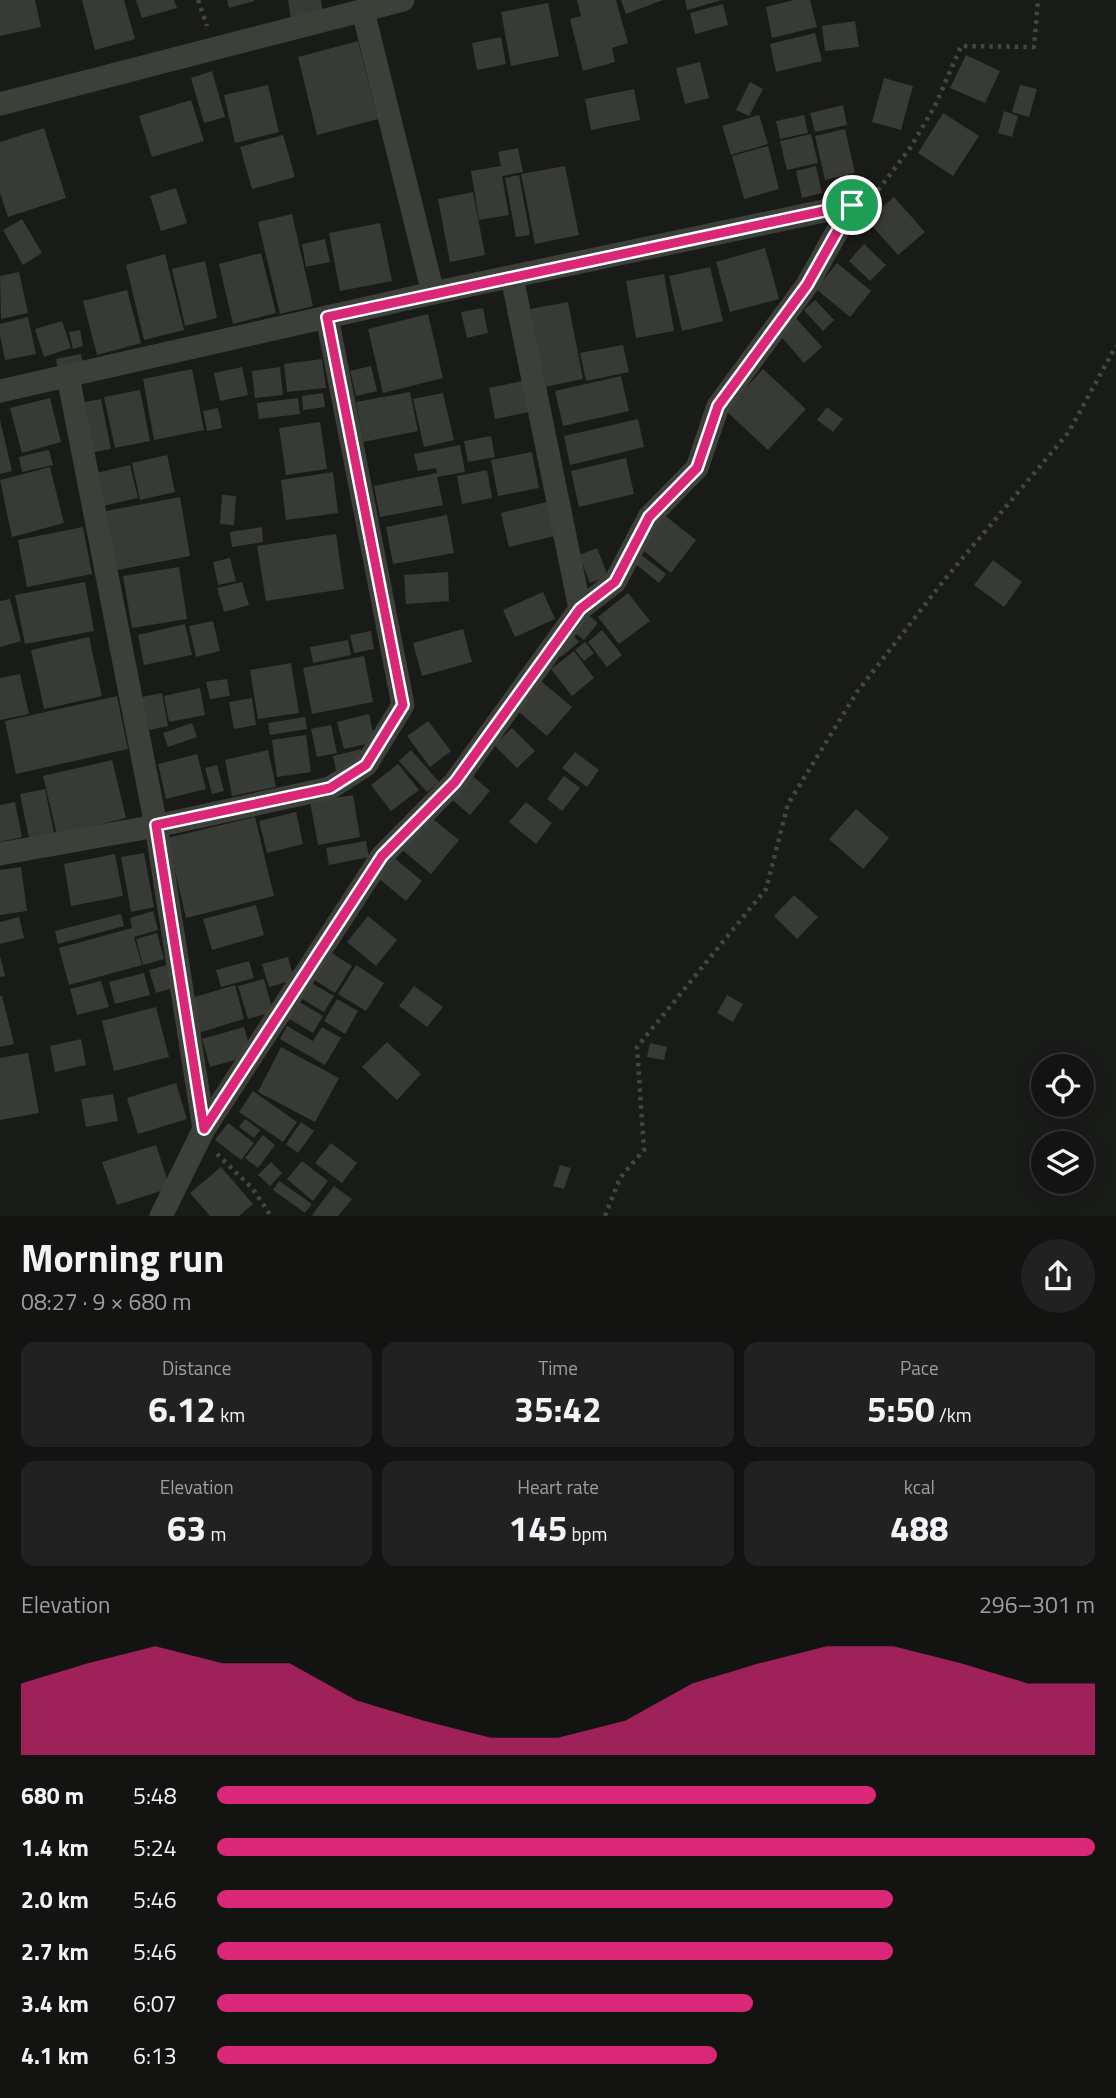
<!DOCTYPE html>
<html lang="en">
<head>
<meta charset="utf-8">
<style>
  body { margin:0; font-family:"Titillium Web",sans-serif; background:#202120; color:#f1f3f6; height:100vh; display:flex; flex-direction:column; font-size:26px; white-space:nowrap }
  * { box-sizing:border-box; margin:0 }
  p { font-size:23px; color:#9d9e9f }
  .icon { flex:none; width:38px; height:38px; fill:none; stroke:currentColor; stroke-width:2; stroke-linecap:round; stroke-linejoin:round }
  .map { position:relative; height:1216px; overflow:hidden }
  .panel { display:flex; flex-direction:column; background:#131412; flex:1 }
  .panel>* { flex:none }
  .buttons { position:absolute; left:1031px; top:1054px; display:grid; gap:14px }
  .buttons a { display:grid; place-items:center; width:63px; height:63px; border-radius:50%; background:#131412; box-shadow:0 4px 18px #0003,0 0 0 2px #323332; font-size:35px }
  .pin { position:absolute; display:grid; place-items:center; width:60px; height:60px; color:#fff; margin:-30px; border:4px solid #fff; border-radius:50%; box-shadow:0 2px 7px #0007 }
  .round { display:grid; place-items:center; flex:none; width:74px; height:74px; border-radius:37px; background:#202120 }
  .summary { display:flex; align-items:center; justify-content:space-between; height:119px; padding:0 21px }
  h1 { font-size:38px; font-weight:700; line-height:52px }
  .figures { display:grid; grid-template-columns:repeat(3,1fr); gap:10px; height:119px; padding:7px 21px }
  .figures div { display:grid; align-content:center; border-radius:14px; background:#202120; text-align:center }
  .figures b { font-size:35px; font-weight:700 }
  .figures small { font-size:19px; font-weight:400 }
  .figures p { font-size:19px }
  .chart { height:196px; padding:14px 21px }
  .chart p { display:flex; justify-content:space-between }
  .chart svg { width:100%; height:126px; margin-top:7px; fill:#db2777; opacity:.7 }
  ul { padding:0 21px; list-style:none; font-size:23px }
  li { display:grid; grid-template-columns:112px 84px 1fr; align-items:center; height:52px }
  li i { height:18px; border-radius:9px; background:#db2777 }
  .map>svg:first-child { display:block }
  .building { fill:#373a35 }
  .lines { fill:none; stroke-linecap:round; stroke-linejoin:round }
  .path { stroke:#44473f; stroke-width:4.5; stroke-dasharray:3.5 5; stroke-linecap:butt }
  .street { stroke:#3c4039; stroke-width:23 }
  .route-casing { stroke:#fff; stroke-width:14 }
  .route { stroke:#db2777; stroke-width:9 }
</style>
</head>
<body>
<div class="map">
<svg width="1116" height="1216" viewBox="0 0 1116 1216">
  <rect width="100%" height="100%" fill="#191b18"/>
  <g class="building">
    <polygon points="0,0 35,0 41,27 0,36"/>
    <polygon points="82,0 124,0 135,39 95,50"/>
    <polygon points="136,0 174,0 177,8 142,18"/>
    <polygon points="227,0 254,0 254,1 229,8"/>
    <polygon points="288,0 321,0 323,13 291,19"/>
    <polygon points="577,0 616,0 628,43 612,48 615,62 583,71 570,19 581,16"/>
    <polygon points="621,0 663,0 626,14"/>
    <polygon points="685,0 719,0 719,1 687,10"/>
    <polygon points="794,0 810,0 817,27 772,38 766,7"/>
    <polygon points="548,3 559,56 511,66 501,12"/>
    <polygon points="723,4 728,25 695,34 690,13"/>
    <polygon points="855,21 859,47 825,51 822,26"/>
    <polygon points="815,33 822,61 776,72 770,44"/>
    <polygon points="501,37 506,64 477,70 472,43"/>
    <polygon points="358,41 378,119 317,135 298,57"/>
    <polygon points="966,55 1000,71 985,103 950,88"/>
    <polygon points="700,62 709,98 685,104 676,68"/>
    <polygon points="212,71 225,117 204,123 191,78"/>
    <polygon points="884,78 913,86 901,130 872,122"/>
    <polygon points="750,82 763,89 749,116 736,110"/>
    <polygon points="268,85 279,132 235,143 224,95"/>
    <polygon points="1020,85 1037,89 1029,117 1012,112"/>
    <polygon points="634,89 640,120 591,130 585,99"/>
    <polygon points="191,100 204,141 152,157 139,116"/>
    <polygon points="843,105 847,125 815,132 810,113"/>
    <polygon points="1004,111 1018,116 1012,137 998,133"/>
    <polygon points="943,113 979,136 953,176 918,153"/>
    <polygon points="759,115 768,144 731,155 722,126"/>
    <polygon points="804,115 808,133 780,139 776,121"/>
    <polygon points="44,128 66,198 8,217 0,193 0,142"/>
    <polygon points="845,129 855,173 825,180 815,136"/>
    <polygon points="811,134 818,163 787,170 780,141"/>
    <polygon points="283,135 295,177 252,189 240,147"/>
    <polygon points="768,146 779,189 744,199 732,156"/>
    <polygon points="518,148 523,172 502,176 509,215 479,220 471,171 501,166 498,152"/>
    <polygon points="565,166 579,235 535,244 521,174"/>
    <polygon points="816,166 822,193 802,198 796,171"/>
    <polygon points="519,175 530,235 516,237 505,178"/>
    <polygon points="176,188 187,223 161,231 150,196"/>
    <polygon points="473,192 485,255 450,262 438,199"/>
    <polygon points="894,197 925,232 898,255 867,220"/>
    <polygon points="292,214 313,306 280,314 258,222"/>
    <polygon points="22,219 42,253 23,265 3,230"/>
    <polygon points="380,223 392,281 340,291 329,233"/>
    <polygon points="325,239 330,262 306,267 302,244"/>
    <polygon points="864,244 886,265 870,281 849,261"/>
    <polygon points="765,248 779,299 730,312 716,262"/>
    <polygon points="261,253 276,313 233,324 219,264"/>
    <polygon points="165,254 184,330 144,340 126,265"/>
    <polygon points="205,261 217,318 185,326 172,269"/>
    <polygon points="837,263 871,291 850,317 816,289"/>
    <polygon points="710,267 723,321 682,331 669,276"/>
    <polygon points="19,272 28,313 1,319 0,276"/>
    <polygon points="664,274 674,331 636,338 626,281"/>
    <polygon points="127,290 141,343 97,355 83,301"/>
    <polygon points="815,300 834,320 823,331 804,310"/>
    <polygon points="568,302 583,379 545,387 530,309"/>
    <polygon points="483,308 488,333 467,338 461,312"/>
    <polygon points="428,314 443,378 383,393 368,329"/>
    <polygon points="28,317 36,354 5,360 0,336 0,324"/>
    <polygon points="795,317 822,347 804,363 777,332"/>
    <polygon points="62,321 71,348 44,357 35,329"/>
    <polygon points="80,330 83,346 73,349 69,332"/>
    <polygon points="623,345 629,372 586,381 580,353"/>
    <polygon points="81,354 83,365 58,370 56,359"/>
    <polygon points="322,359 326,388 287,392 284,364"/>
    <polygon points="371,366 377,391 356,396 350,371"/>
    <polygon points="242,367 248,395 220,401 214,373"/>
    <polygon points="280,367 283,395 255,398 252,371"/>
    <polygon points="192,369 204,430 154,440 143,379"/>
    <polygon points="763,369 806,409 768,450 725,410"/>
    <polygon points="621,376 629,411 563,426 555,391"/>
    <polygon points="527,380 534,411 495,419 489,388"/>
    <polygon points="140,390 150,441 115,448 104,397"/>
    <polygon points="410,392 418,431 363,442 356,402"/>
    <polygon points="323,393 325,407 303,410 302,396"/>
    <polygon points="443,393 454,440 424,447 413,399"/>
    <polygon points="50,398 61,442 22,453 10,408"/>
    <polygon points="298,398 300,414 259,419 257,403"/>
    <polygon points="101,399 111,449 94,452 84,402"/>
    <polygon points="827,407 843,419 833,432 817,420"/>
    <polygon points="218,408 222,428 207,431 203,411"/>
    <polygon points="638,419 644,447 570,465 564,436"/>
    <polygon points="0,420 12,471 0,474"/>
    <polygon points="320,422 327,469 286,475 279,428"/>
    <polygon points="491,436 495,457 468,462 464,441"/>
    <polygon points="460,445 465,472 437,477 443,505 380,517 374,486 437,473 436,468 418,471 414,454"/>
    <polygon points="49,450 53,465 22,472 19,457"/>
    <polygon points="532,452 539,488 498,496 491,460"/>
    <polygon points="167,455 175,492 140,500 132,463"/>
    <polygon points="626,458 634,494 579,507 571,471"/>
    <polygon points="130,465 138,498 103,506 96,473"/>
    <polygon points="50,467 64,523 12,537 0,480"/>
    <polygon points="487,470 492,498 462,504 457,476"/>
    <polygon points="333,472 338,513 286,520 281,480"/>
    <polygon points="222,495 236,496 234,525 220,524"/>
    <polygon points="180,497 190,556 117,570 106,511"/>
    <polygon points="547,502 555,536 509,547 501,513"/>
    <polygon points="663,514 696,540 671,573 638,546"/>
    <polygon points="447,515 454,553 393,564 386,527"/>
    <polygon points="83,527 92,574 27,587 18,540"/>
    <polygon points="262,527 263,542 232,547 230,532"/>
    <polygon points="336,534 344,589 266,601 257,546"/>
    <polygon points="597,548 608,576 590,583 579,555"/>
    <polygon points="640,554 666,574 659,583 633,562"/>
    <polygon points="230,558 236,581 218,585 213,562"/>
    <polygon points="993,560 1022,582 1004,607 974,585"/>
    <polygon points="179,567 187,619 132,628 123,576"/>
    <polygon points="448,572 449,601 406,604 404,575"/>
    <polygon points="85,582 94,631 25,644 15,595"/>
    <polygon points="242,582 249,605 224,612 217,588"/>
    <polygon points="543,592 555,619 515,637 503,610"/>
    <polygon points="628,593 650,621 619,644 598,617"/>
    <polygon points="10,599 21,641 0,647 0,601"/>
    <polygon points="583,610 598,623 584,640 568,628"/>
    <polygon points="213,621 220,651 196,657 189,626"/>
    <polygon points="185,624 192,655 144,665 138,635"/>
    <polygon points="463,629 472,662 422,676 413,643"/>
    <polygon points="602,630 622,655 607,667 588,642"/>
    <polygon points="371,631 374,649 354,653 350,635"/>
    <polygon points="572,634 579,642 561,657 554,649"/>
    <polygon points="89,637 102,696 44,709 31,650"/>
    <polygon points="348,640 351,655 313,663 310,647"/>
    <polygon points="585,642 594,653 584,661 575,650"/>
    <polygon points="574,651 594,678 572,696 551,669"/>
    <polygon points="364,656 373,702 312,714 303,668"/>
    <polygon points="291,663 299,713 258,719 250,670"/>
    <polygon points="20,674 29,714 0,720 0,678"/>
    <polygon points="536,677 572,707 547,736 512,706"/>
    <polygon points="227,679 230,696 210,699 206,682"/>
    <polygon points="200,688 205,715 169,722 164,696"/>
    <polygon points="162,693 168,726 149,730 142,697"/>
    <polygon points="117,696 128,749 16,774 5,721"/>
    <polygon points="252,698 256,725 234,729 229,702"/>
    <polygon points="369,714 375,742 344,749 337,722"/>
    <polygon points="305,717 307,729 270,735 268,723"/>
    <polygon points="428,721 451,751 430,767 407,736"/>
    <polygon points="192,723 197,737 168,747 163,733"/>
    <polygon points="331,725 337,753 317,757 311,729"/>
    <polygon points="512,728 535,751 517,768 494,745"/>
    <polygon points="306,735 311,772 277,777 272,740"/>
    <polygon points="361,749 364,763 336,770 333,756"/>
    <polygon points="268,750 276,787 232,796 225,760"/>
    <polygon points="411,750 439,782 427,792 399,761"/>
    <polygon points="575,752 599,770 587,787 562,768"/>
    <polygon points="197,754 206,789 166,799 158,764"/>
    <polygon points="112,760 126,818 57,835 43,776"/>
    <polygon points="398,764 419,790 391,811 371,785"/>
    <polygon points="217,765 224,791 212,794 205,768"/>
    <polygon points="469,773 490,791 470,815 449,797"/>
    <polygon points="564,776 580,788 562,811 547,799"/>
    <polygon points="45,789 55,838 30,843 20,794"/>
    <polygon points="353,795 360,837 318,845 310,802"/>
    <polygon points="15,802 22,837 0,842 0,805"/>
    <polygon points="526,802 552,823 536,844 509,822"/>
    <polygon points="856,809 889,838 863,869 829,839"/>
    <polygon points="296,812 303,844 267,853 259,821"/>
    <polygon points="428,815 459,840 431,874 400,848"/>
    <polygon points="255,817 274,896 186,918 167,838"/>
    <polygon points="366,841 369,857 329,865 326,848"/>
    <polygon points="144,853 154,907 131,912 121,857"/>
    <polygon points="115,854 123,896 71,906 64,864"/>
    <polygon points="393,857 422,881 406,901 377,877"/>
    <polygon points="21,867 27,911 0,915 0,870"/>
    <polygon points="794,895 818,917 797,939 774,916"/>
    <polygon points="256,905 264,935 212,950 203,919"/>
    <polygon points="153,911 158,930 134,937 142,965 69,985 59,948 132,928 130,918"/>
    <polygon points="121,914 124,926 58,944 55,931"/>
    <polygon points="368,916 397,940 376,966 347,942"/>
    <polygon points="19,917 24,938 0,944 0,922"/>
    <polygon points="157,933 164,959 143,965 136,939"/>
    <polygon points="327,950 352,966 335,993 310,977"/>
    <polygon points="0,956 5,976 0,977"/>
    <polygon points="288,957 294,980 269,987 262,964"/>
    <polygon points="249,961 254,978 221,987 216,970"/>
    <polygon points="167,965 173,988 156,993 149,970"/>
    <polygon points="356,965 384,983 366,1011 338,994"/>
    <polygon points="144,973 150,995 115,1004 109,982"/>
    <polygon points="264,979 273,1012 248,1019 238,986"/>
    <polygon points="306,980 334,996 324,1012 297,996"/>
    <polygon points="101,981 109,1007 77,1015 70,989"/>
    <polygon points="235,985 244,1019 198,1033 188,999"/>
    <polygon points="414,986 443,1007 427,1027 399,1006"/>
    <polygon points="727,995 743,1004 733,1022 717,1013"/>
    <polygon points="0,996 2,996 14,1044 0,1047"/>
    <polygon points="337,999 358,1011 345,1034 324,1021"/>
    <polygon points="296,1000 323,1016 313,1033 286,1017"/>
    <polygon points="156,1007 169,1057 114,1071 102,1021"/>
    <polygon points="287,1026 313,1041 322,1027 341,1038 325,1065 280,1039"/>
    <polygon points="244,1027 252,1055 210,1067 202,1039"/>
    <polygon points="81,1039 86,1065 55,1072 50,1046"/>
    <polygon points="387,1042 421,1074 397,1100 362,1067"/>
    <polygon points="650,1043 667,1047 664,1060 647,1057"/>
    <polygon points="281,1047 339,1078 315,1122 258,1092"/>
    <polygon points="28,1053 39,1113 0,1120 0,1058"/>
    <polygon points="176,1083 187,1119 138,1134 127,1098"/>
    <polygon points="253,1091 297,1122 283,1142 239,1112"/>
    <polygon points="113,1094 118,1121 86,1127 81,1099"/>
    <polygon points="245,1119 260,1130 254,1138 239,1127"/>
    <polygon points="301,1122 314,1131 298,1153 286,1144"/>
    <polygon points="228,1123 254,1143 241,1160 215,1140"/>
    <polygon points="263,1135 275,1145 258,1168 245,1158"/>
    <polygon points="331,1143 357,1163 342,1183 315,1163"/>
    <polygon points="156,1145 170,1188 117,1205 102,1162"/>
    <polygon points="302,1161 328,1181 313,1201 287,1179"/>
    <polygon points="271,1162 282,1173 270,1186 258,1175"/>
    <polygon points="560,1165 571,1168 564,1189 553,1186"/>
    <polygon points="221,1167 253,1204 239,1216 210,1216 190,1193"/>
    <polygon points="279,1181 312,1204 305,1213 273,1190"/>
    <polygon points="334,1186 352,1199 338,1216 314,1216 312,1215"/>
  </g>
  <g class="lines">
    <g class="path">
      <polyline points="198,0 207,26"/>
      <polyline points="873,197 910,148 935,106 961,46 1034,47 1038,0"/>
      <polyline points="217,1154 252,1188 271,1216"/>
      <polyline points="605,1216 620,1178 644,1150 637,1047 766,889 788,804 857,692 945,579 1068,433 1116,346"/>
    </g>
    <g class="street">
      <polyline points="363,11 433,293"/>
      <polyline points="0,104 403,0"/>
      <polyline points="512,277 580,609"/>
      <polyline points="68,376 156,826 204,1129"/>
      <polyline points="0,391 433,293 852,205"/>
      <polyline points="0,854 156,826 330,788 366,765 403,705 327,317"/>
      <polyline points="161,1216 204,1129 382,856 455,782 580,609 615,582 649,517 697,468 718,406 807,285 852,205"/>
    </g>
  </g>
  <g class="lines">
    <g class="route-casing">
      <polygon id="route" points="852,205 807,285 718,406 697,468 649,517 615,582 580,609 455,782 382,856 204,1129 156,825 330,788 366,765 403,705 327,317"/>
    </g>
    <use href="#route" class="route"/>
  </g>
</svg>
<div class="buttons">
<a><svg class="icon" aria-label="locate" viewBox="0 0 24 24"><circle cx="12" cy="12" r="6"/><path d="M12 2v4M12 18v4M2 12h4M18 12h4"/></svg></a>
<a><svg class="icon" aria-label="layers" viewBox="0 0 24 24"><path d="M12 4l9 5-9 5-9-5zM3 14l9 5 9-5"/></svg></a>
</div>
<div class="pin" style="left:852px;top:205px;background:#1e9e55"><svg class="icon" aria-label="arrive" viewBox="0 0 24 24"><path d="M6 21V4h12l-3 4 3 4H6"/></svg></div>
</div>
<section class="panel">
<div class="summary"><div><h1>Morning run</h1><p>08:27 · 9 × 680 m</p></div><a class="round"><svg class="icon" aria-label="share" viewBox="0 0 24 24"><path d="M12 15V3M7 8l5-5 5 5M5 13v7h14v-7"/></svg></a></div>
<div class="figures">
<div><p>Distance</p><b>6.12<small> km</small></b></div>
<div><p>Time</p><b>35:42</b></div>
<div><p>Pace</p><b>5:50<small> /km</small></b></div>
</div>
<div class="figures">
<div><p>Elevation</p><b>63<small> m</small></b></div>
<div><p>Heart rate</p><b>145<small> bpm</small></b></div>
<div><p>kcal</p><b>488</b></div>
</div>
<div class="chart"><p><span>Elevation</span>296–301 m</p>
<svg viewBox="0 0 160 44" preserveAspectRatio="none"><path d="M0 44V19L10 12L20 6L30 12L40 12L50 25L60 32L70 38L80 38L90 32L100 19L110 12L120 6L130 6L140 12L150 19L160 19V44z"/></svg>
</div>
<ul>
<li><b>680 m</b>5:48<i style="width:75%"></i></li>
<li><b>1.4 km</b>5:24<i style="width:100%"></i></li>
<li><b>2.0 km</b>5:46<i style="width:77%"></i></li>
<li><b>2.7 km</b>5:46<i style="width:77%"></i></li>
<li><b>3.4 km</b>6:07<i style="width:61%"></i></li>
<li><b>4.1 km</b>6:13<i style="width:57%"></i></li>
</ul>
</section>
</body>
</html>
